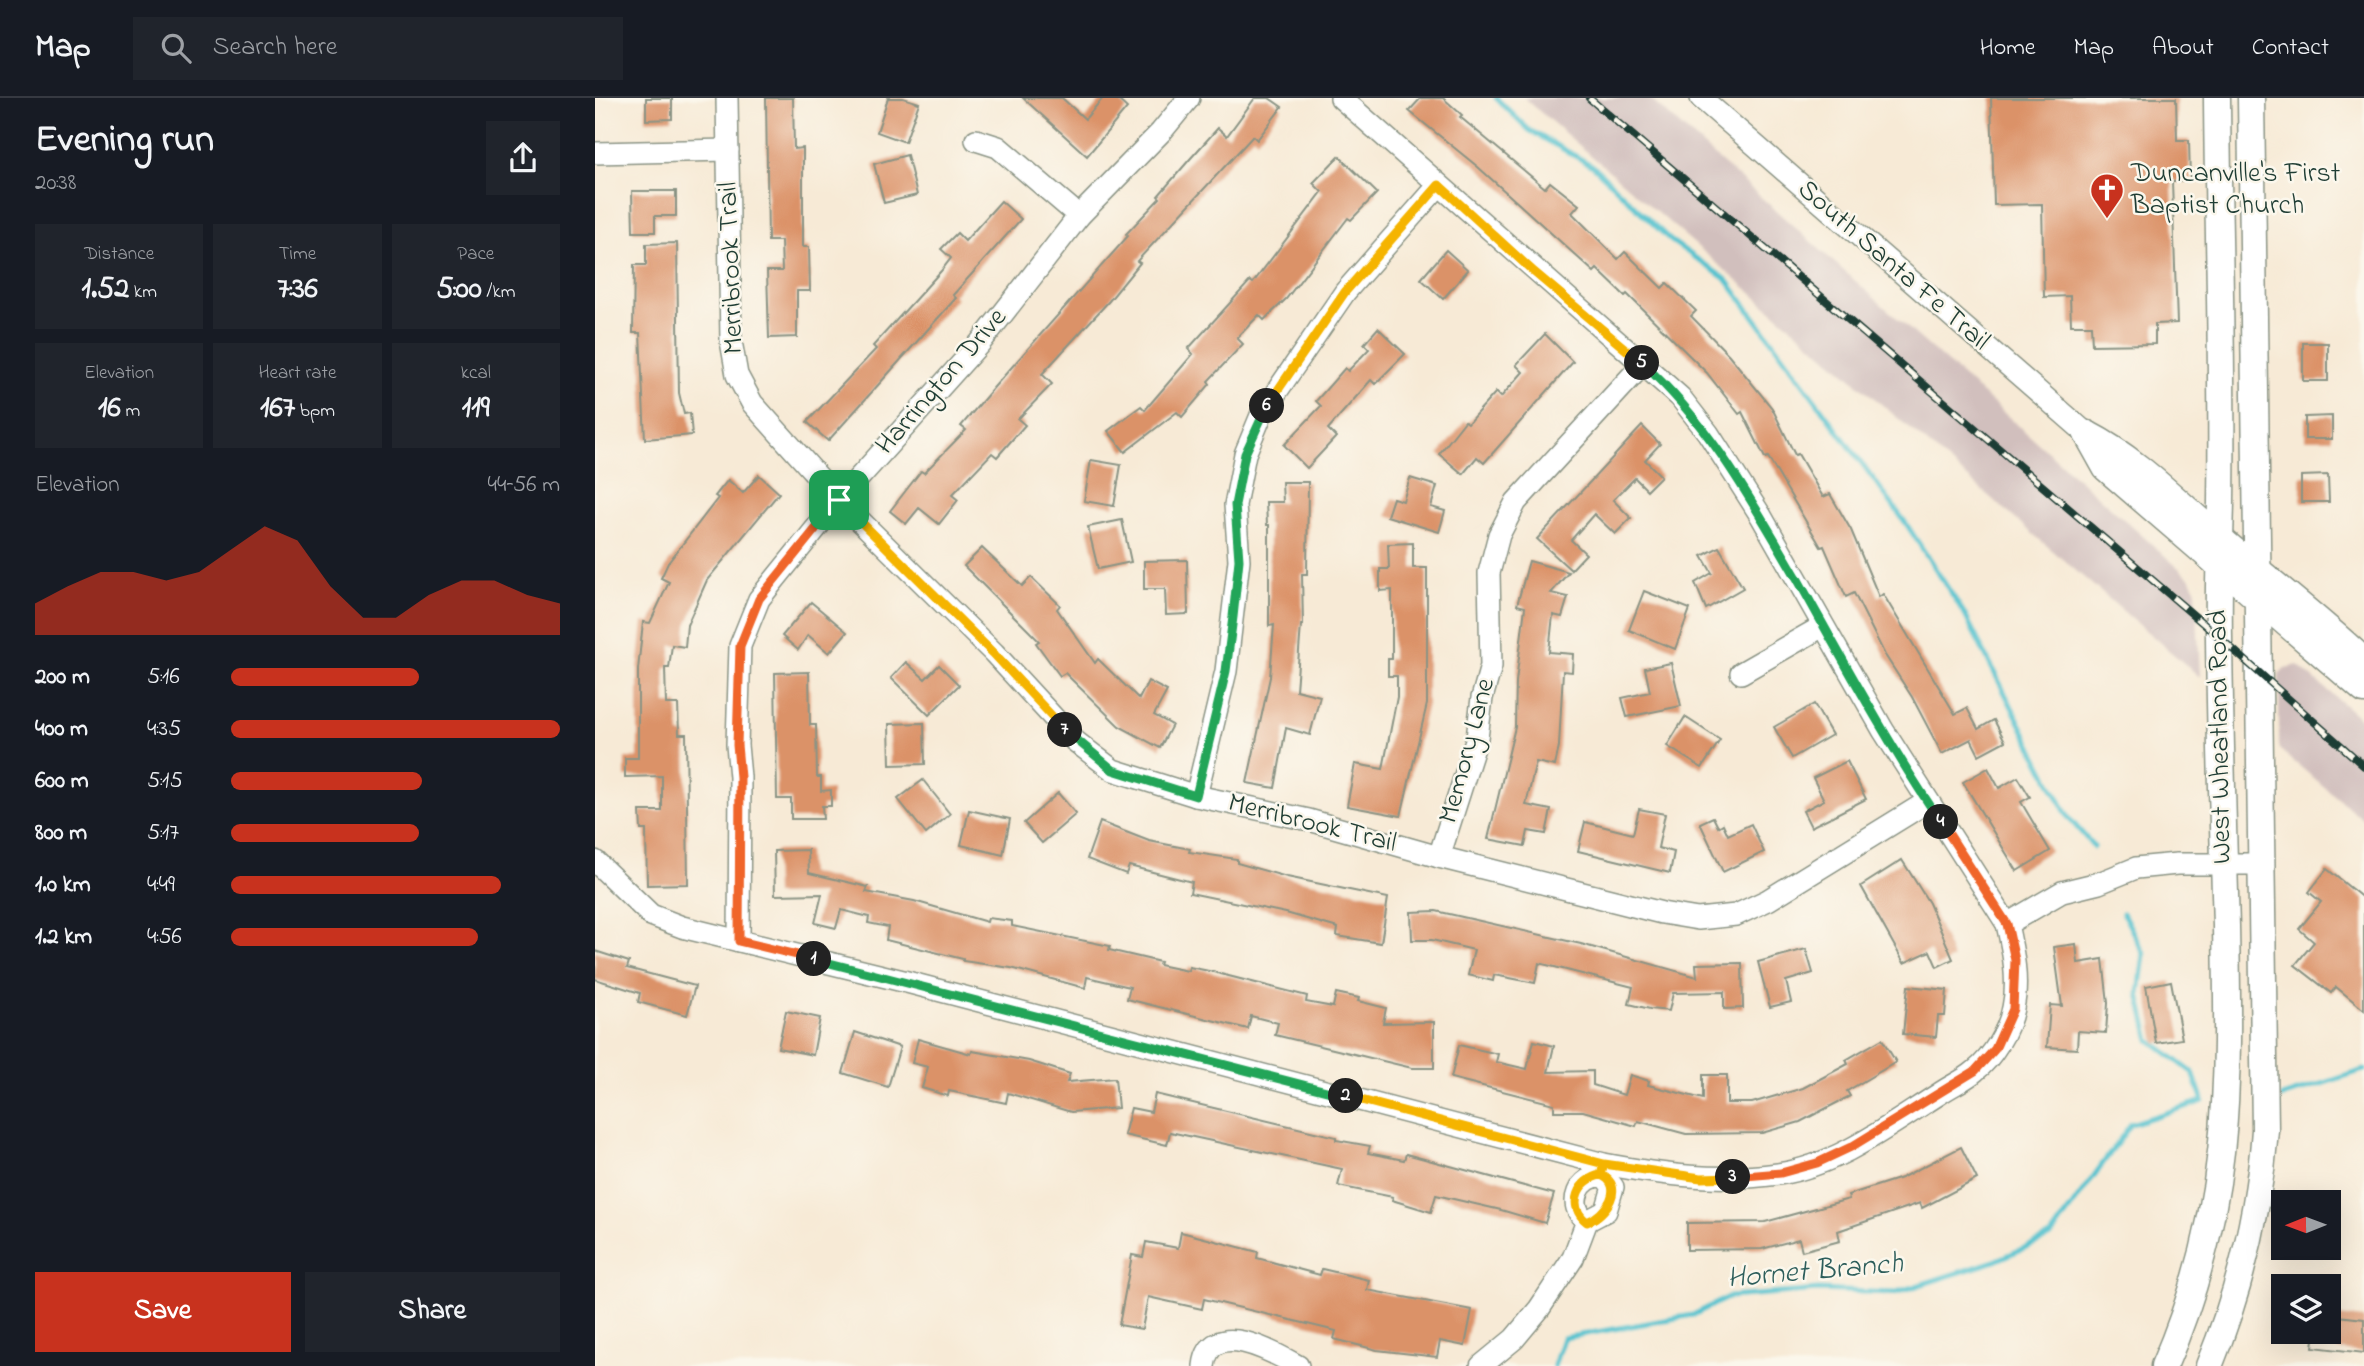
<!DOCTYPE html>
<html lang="en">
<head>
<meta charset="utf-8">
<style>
  body { margin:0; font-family:"Indie Flower",sans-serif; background:#20242c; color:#f1f3f6; height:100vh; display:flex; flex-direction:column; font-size:26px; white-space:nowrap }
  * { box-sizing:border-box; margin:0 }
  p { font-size:23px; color:#9ea1a6 }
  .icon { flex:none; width:38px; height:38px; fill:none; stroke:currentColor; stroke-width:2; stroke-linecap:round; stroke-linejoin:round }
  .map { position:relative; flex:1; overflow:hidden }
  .side { display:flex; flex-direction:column; background:#171b24; width:595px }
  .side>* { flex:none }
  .needle { width:46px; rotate:269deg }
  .buttons { position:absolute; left:1676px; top:1092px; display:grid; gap:14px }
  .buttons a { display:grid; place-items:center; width:70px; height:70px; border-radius:0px; background:#171b24; box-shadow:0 7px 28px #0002; font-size:35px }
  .pin { position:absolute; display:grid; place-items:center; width:60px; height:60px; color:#fff; margin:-30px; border-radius:14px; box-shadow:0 4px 10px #0006 }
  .km { position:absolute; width:35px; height:35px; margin:-18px; border-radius:50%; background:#222; color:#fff; font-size:19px; line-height:35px; text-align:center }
  .round { display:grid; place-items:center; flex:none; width:74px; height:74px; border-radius:0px; background:#20242c }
  .head { display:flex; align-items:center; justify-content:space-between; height:119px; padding:0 35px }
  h1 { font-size:38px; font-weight:700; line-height:52px }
  .figures { display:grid; grid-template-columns:repeat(3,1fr); gap:10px; height:119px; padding:7px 35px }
  .figures div { display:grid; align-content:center; border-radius:0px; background:#20242c; text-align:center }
  .figures b { font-size:30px; font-weight:700 }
  .figures small { font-size:19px; font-weight:400 }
  .figures p { font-size:19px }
  .chart { height:196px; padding:14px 35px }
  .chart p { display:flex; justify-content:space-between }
  .chart svg { width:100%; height:126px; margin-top:7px; fill:#c8321e; opacity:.7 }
  .action { display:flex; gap:14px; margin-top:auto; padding:14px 35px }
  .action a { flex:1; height:80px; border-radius:0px; background:#c8321e; color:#fff; font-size:28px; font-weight:700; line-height:80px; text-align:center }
  .action a+a { background:#20242c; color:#f1f3f6 }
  ul { padding:0 35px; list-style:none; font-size:23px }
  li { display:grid; grid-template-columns:112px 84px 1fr; align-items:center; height:52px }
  li i { height:18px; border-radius:9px; background:#c8321e }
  header { display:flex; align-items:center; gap:42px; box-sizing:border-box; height:98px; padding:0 35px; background:#171b24; border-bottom:2px solid #363941 }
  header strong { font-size:33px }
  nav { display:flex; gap:38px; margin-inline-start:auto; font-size:24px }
  .search { width:490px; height:63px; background:#20242c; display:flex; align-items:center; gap:18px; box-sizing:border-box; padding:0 24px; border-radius:0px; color:#9ea1a6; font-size:26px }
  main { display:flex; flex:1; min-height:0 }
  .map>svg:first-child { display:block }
  .industrial { fill:#d1bfbd }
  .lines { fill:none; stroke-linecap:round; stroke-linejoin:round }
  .stream { stroke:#56c3cf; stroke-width:5 }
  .building { fill:#db9267 }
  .minor-casing { stroke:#8b9485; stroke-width:24 }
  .major-casing { stroke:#8b9485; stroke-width:29 }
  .minor { stroke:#fff; stroke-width:21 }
  .major { stroke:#fff; stroke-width:26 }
  .rail-casing { stroke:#1f3d34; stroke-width:8 }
  .rail { stroke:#fbf7ec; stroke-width:5; stroke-dasharray:16; stroke-linecap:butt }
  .split-1-casing { stroke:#fff; stroke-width:14 }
  .split-2-casing { stroke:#fff; stroke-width:14 }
  .split-3-casing { stroke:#fff; stroke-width:14 }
  .split-4-casing { stroke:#fff; stroke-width:14 }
  .split-5-casing { stroke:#fff; stroke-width:14 }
  .split-6-casing { stroke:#fff; stroke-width:14 }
  .split-7-casing { stroke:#fff; stroke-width:14 }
  .split-8-casing { stroke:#fff; stroke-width:14 }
  .split-1 { stroke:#f0652b; stroke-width:9 }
  .split-2 { stroke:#22a559; stroke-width:9 }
  .split-3 { stroke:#f5b400; stroke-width:9 }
  .split-4 { stroke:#f0652b; stroke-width:9 }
  .split-5 { stroke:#22a559; stroke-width:9 }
  .split-6 { stroke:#f5b400; stroke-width:9 }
  .split-7 { stroke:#22a559; stroke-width:9 }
  .split-8 { stroke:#f5b400; stroke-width:9 }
  .labels { text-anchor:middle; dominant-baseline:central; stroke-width:5; stroke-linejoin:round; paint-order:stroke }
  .poi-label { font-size:28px; fill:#1f3d34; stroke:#fbf7ec; text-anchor:start }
  .street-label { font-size:28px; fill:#1f3d34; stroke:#fbf7ec }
  .water-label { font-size:30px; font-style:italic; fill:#2d5e5b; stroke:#fbf7ec }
</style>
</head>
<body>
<header>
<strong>Map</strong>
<div class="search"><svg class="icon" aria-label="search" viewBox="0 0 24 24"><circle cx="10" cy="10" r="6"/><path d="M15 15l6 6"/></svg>Search here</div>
<nav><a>Home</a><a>Map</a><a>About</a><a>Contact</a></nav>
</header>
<main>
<section class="side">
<div class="head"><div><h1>Evening run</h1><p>20:38</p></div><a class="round"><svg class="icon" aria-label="share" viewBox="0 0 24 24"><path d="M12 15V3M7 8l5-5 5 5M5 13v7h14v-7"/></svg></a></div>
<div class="figures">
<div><p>Distance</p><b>1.52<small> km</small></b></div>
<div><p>Time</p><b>7:36</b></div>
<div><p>Pace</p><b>5:00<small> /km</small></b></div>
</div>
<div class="figures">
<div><p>Elevation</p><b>16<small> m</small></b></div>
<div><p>Heart rate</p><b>167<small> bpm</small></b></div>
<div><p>kcal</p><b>119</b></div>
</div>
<div class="chart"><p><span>Elevation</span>44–56 m</p>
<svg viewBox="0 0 160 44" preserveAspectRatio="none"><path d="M0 44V33L10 27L20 22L30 22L40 25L50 22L60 14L70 6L80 11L90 27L100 38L110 38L120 30L130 25L140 25L150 30L160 33V44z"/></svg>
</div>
<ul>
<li><b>200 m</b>5:16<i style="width:57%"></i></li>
<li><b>400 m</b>4:35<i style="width:100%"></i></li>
<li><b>600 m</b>5:15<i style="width:58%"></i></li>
<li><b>800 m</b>5:17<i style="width:57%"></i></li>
<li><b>1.0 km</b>4:49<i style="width:82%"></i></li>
<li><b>1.2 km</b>4:56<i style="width:75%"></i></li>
</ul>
<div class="action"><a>Save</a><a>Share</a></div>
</section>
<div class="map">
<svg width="1769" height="1268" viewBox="0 0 1769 1268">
  <rect width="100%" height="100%" fill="#fbf7ec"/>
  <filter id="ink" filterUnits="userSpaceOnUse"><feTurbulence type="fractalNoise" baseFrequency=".0143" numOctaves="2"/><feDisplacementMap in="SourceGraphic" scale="14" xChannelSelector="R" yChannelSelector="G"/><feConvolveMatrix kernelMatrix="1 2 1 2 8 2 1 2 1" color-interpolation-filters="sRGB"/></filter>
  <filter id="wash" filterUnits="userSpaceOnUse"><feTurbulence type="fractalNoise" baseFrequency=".00686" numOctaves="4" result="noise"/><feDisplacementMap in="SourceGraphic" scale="28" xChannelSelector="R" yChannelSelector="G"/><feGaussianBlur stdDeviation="1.57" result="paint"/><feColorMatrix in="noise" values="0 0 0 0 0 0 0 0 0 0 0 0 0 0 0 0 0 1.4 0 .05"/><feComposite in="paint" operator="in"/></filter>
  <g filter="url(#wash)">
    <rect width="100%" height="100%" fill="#f7ead6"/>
    <g class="industrial">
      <polygon points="929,0 1054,0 1596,481 1601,493 1605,579"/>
      <polygon points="1703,567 1769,624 1769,722 1684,651 1684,577 1690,570"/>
    </g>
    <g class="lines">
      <g class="stream">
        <polyline points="901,0 934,32 998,68 1075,142 1132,182 1310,424 1369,515 1473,719 1499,749"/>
        <polyline points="1687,999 1769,972"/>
        <polyline points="959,1268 968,1240 1098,1217 1134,1199 1223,1192 1299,1195 1400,1163 1456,1138 1536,1026 1608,1003 1598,975 1555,942 1544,896 1549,856 1528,815"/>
      </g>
    </g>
    <g id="blocks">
      <g class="building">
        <polygon points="51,0 77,0 77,21 51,22"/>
        <polygon points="171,0 198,0 199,51 208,50 208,149 214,149 215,193 202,193 202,239 174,240 172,173 187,173 186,143 173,143"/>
        <polygon points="293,0 308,0 324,5 310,44 282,34"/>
        <polygon points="428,0 467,0 490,21 508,0 521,0 532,10 492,58"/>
        <polygon points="660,0 674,0 687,9 662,42 658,38 542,163 545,165 514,203 447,276 457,286 423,321 430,327 402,359 397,355 357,397 363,402 344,426 324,410 311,426 295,413 326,373 329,375 371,332 366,328 400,288 533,138 531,136 565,100 563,98 595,61 623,30 632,38"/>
        <polygon points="826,0 848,0 867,17 865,19 950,90 955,84 984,107 977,115 1023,161 1030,154 1067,190 1072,185 1101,213 1096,218 1134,257 1177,310 1200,357 1203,356 1228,399 1235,396 1256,432 1284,499 1288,496 1360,616 1372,610 1383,631 1399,622 1410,643 1384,657 1376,641 1347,656 1317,599 1290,557 1259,495 1251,499 1229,448 1226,449 1173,359 1170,360 1147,314 1144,316 1112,275 1032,196 1030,198 1002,171 999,174 883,69 814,13"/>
        <polygon points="1396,0 1581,0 1582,42 1594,42 1595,83 1577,84 1582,225 1560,226 1560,246 1497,247 1496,227 1476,227 1475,198 1449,199 1447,106 1399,107"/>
        <polygon points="312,57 322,97 289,105 279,66"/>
        <polygon points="744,58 782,95 756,122 753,120 691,201 669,222 664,217 642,240 648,246 613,283 615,286 587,319 582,314 530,354 513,333 546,308 550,312 598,256 593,251 655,183 658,185 727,94 718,85"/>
        <polygon points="37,93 81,93 81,118 60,118 60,134 38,134"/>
        <polygon points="406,103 426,121 358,197 361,200 233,343 212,324 281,251 278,248 346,173 356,160 346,151 362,135 370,143"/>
        <polygon points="82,145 84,295 89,316 95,315 97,337 50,341 45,235 38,235 39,167 51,167 51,146"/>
        <polygon points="851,152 873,172 848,201 826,181"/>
        <polygon points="783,230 810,256 780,286 776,282 733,331 741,339 712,370 689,347 726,308 721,303 750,270 753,273 774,251 769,246"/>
        <polygon points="950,236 978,264 889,365 882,359 868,376 844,356 870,323 873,325 901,294 906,299 928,274 921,267"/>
        <rect x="1708" y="245" width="25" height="38"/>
        <polygon points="1737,318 1737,341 1710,341 1710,319"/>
        <polygon points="1047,328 1065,346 1050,362 1066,378 1052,392 1040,380 1018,402 1036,420 1020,436 999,416 976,442 991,456 976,472 942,441"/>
        <polygon points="496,362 526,367 519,408 489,403"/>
        <polygon points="164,377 184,395 112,482 92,527 90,549 77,547 74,570 70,570 71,606 83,606 84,636 91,636 93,786 52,787 51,732 46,732 45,713 67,713 67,678 30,679 30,660 43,660 43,572 48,524 55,525 74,484 66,480 73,465 123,400 120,398 133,382 148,395"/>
        <polygon points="1733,377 1734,404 1706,404 1706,378"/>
        <polygon points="815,380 842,388 836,409 850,413 844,434 792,418 798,400 808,403"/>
        <polygon points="687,384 713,384 712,476 707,476 708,527 706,527 701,592 725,598 715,637 691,630 680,690 652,685 675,579 679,527 674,528 674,427 672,427 671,404 688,404"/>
        <polygon points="527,422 536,464 503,471 493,429"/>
        <polygon points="818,445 818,470 832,470 832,606 806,718 752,708 760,666 788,671 802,599 802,578 793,578 793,561 797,561 797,492 785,493 785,471 794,471 793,446"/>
        <polygon points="1124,449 1148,490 1111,511 1100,485 1117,475 1107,458"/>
        <polygon points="387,450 427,488 436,479 465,507 462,511 500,565 503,561 544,601 553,583 572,593 559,617 577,627 565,650 524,628 470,575 465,578 441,545 444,543 369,468"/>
        <polygon points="592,462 593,516 571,517 570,491 549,491 549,463"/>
        <polygon points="934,463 974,474 956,495 973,499 967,519 958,517 954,554 978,556 977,574 968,573 964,648 960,668 941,664 931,707 956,712 951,736 933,733 930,748 893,741 920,629 921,584 930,509 922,507"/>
        <polygon points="1049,493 1095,511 1080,551 1034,532"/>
        <polygon points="216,504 252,534 234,555 213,537 203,552 187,538"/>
        <polygon points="311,564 330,581 344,567 364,587 334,617 296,580"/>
        <polygon points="1076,565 1086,608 1032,619 1027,600 1055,594 1050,570"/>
        <polygon points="214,574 215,627 221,627 222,679 226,679 226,693 236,692 236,708 227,708 228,721 196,721 196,701 182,701 180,575"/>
        <polygon points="1219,606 1237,637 1197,660 1179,629"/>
        <polygon points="1090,619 1125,642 1107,670 1072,648"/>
        <polygon points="329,625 330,666 295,667 294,626"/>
        <polygon points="1252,663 1271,701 1216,729 1208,713 1229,702 1218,680"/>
        <polygon points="1393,670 1404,690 1423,679 1435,699 1426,704 1455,753 1422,773 1368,684"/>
        <polygon points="328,682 355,716 331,736 303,701"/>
        <polygon points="463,695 481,716 447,745 429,725"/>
        <polygon points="1044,711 1070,716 1063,750 1079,754 1075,775 983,753 990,724 1038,736"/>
        <polygon points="374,712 415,721 408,757 366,747"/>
        <polygon points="1118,719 1123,729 1128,726 1133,737 1156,726 1169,754 1128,774 1105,725"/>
        <polygon points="505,724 554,743 595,751 594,754 642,761 642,765 692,779 793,800 786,845 742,838 743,830 691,815 595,795 597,784 534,768 531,776 492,761"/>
        <polygon points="213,752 214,775 273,789 271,794 319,803 392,824 393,820 417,823 417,828 515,848 514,852 565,864 564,867 593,873 594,869 614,873 712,898 711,904 738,909 741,895 764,900 763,903 791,910 788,925 839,924 839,970 817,970 680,937 683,925 656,918 653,931 532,901 535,889 492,879 490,890 416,870 368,863 368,861 291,842 293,829 273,825 274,819 246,812 241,830 220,825 227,796 180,797 179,753"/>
        <polygon points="1307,762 1334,805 1358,861 1342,869 1335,853 1309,865 1266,788"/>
        <polygon points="1732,771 1769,801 1769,912 1741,889 1736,895 1700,867 1719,844 1704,831 1726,804 1714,794"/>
        <polygon points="841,813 986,846 1102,879 1101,866 1147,865 1148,910 1129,911 1129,894 1078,895 1074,913 1055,911 1034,906 1038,889 944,865 940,885 899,877 898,883 873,877 879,852 837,842 817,842 816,814"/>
        <polygon points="1481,846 1483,865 1508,861 1513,905 1511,935 1483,933 1482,951 1452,949 1455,907 1467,908 1459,849"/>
        <polygon points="1211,851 1218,875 1191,883 1196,904 1175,909 1163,864"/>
        <polygon points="0,853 34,864 32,870 100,888 92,917 43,904 45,895 0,881"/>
        <polygon points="1576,883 1587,941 1561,945 1551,888"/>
        <polygon points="1313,888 1352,892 1350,918 1343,918 1341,939 1308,936"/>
        <polygon points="191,913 225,920 218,957 183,950"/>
        <polygon points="260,934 305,949 293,989 248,975"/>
        <polygon points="323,941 376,956 377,953 434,963 475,976 472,984 520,980 523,1010 476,1014 413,995 411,1005 354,993 353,998 327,990 333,969 317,965"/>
        <polygon points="1287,941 1301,964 1252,993 1255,998 1205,1024 1167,1035 1091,1036 1043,1023 1041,1028 988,1013 959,1013 959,1006 856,980 864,947 903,956 901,964 932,971 939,943 959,948 953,974 998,973 998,987 1029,997 1035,977 1054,983 1053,987 1108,1001 1108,977 1132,977 1132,1005 1157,1005 1208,990 1253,966 1251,962"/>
        <polygon points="560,996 741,1039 741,1042 775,1048 773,1055 809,1062 811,1056 959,1096 950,1125 906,1112 841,1097 836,1114 797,1102 798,1099 743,1088 747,1071 575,1034 572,1047 529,1037 536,1010 556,1014"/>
        <polygon points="1366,1049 1382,1081 1327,1110 1325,1105 1243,1133 1245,1143 1207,1153 1204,1141 1167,1151 1092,1152 1092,1125 1170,1124 1254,1101 1253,1097 1306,1080"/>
        <polygon points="586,1134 663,1154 662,1160 725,1177 727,1171 774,1182 772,1192 877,1212 870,1248 845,1243 842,1259 782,1252 739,1241 741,1233 609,1201 607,1211 553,1199 547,1231 524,1227 537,1157 548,1159 551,1144 583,1150"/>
        <polygon points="1734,1217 1769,1221 1769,1255 1718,1249 1720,1234 1734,1234"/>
      </g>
    </g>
  </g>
  <g filter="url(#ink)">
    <use href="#blocks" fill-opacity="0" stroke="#8b9485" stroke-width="2"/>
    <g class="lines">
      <g class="minor-casing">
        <g id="minor">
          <polyline points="132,0 136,243 142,277 157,305 244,402 399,555 480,643 518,672 601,698 714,722 844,759 1067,815 1103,821 1141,817 1173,802 1332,704"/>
          <polyline points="1106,0 1492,336"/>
          <polyline points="381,42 403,49 484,118"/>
          <polyline points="0,55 133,52"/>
          <polyline points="1146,575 1228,528"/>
          <polyline points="601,698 631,573 644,462 640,407 650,356 667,315 750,194 844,87"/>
          <polyline points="844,759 882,640 887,600 896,568 894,475 904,437 921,404 1048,266"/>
          <path d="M0 763 56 817 87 829 312 884 1009 1066C1067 1077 1123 1084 1183 1076 1242 1068 1295 1027 1344 996 1355 988 1370 982 1380 973 1397 960 1414 932 1418 910 1424 883 1418 853 1412 826L1288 632 1166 418 1113 335 1085 299 746 0"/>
          <polyline points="1412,826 1467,794 1504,785 1541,770 1582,766 1668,766"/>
          <polyline points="144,843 145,679 142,647 145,548 164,501 244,402 385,245 484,118 566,34 594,0"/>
          <path d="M609 1268C615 1218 680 1255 703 1268"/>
          <path d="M886 1268 919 1241 944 1211 978 1160 992 1123 1011 1113 1018 1089 1009 1078C984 1076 970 1108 992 1123"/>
        </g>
      </g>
      <g class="major-casing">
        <g id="major">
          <polyline points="1492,336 1511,370 1769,592"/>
          <path d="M1492 336C1541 361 1580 402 1622 438 1671 480 1722 519 1769 563"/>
          <path d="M1569 1268C1636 1114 1634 992 1631 828 1628 732 1625 635 1624 539 1623 494 1625 449 1626 404 1628 270 1623 135 1622 0"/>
          <path d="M1614 1268C1645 1192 1664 1114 1670 1032L1656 0"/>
        </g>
      </g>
      <use href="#minor" class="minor"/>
      <use href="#major" class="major"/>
      <g class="rail-casing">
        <polyline id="rail" points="994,0 1624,539 1769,668"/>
      </g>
      <use href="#rail" class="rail"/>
    </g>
  </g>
  <g class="lines" filter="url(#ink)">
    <g class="split-1-casing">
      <polyline id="split-1" points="219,861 144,843 145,679 142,647 145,548 164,501 244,402"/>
    </g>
    <g class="split-2-casing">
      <polyline id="split-2" points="219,861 751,998"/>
    </g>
    <g class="split-3-casing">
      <path id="split-3" d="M751 998 1009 1066 1006 1077C983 1081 971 1108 992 1124 1011 1117 1031 1088 1006 1077L1009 1066 1106 1080 1138 1079"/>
    </g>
    <g class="split-4-casing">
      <polyline id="split-4" points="1138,1079 1186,1075 1222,1065 1256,1049 1380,973 1400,951 1418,911 1420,862 1412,826 1346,724"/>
    </g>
    <g class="split-5-casing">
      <path id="split-5" d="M1047 265C1114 325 1157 403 1202 480 1248 562 1293 646 1346 724"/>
    </g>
    <g class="split-6-casing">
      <polyline id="split-6" points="672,308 750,194 844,87 939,174 1047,265"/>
    </g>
    <g class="split-7-casing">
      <polyline id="split-7" points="470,632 518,672 601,698 631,573 638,519 644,462 640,407 650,356 672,308"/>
    </g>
    <g class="split-8-casing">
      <polyline id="split-8" points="244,402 398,555 470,632"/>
    </g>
    <use href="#split-1" class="split-1"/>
    <use href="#split-2" class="split-2"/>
    <use href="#split-3" class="split-3"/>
    <use href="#split-4" class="split-4"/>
    <use href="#split-5" class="split-5"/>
    <use href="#split-6" class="split-6"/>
    <use href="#split-7" class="split-7"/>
    <use href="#split-8" class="split-8"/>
  </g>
  <defs>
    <g id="church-pin" transform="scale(1.75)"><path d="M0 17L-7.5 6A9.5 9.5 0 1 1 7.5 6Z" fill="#c8321e" stroke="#fbf7ec"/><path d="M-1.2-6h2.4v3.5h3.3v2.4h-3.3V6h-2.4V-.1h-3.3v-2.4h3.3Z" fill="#fff"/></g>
  </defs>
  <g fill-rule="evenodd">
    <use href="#church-pin" x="1512" y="92"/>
  </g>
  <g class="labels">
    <g class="poi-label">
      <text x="1536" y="76">Duncanville's First<tspan x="1536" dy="32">Baptist Church</tspan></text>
    </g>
    <g class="street-label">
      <text transform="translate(1298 168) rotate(41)">South Santa Fe Trail</text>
      <text transform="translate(137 170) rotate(-92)">Merribrook Trail</text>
      <text transform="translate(347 284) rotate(-49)">Harrington Drive</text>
      <text transform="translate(1626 639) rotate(-91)">West Wheatland Road</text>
      <text transform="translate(873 653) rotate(-75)">Memory Lane</text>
      <text transform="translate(717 726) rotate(14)">Merribrook Trail</text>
    </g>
    <g class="water-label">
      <text transform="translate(1220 1174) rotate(-5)">Hornet Branch</text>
    </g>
  </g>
</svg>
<div class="buttons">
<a><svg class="needle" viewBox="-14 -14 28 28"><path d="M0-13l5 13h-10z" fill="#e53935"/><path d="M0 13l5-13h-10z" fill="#9ea1a6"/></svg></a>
<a><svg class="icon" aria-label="layers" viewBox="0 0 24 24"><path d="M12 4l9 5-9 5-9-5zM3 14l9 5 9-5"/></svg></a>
</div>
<div class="pin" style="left:244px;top:402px;background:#1e9e55"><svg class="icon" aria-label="arrive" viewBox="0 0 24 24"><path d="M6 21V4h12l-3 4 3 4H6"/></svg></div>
<b class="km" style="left:219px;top:861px">1</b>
<b class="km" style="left:751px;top:998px">2</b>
<b class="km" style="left:1138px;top:1079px">3</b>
<b class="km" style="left:1346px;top:724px">4</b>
<b class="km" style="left:1047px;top:265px">5</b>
<b class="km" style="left:672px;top:308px">6</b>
<b class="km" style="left:470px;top:632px">7</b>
</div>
</main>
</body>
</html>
